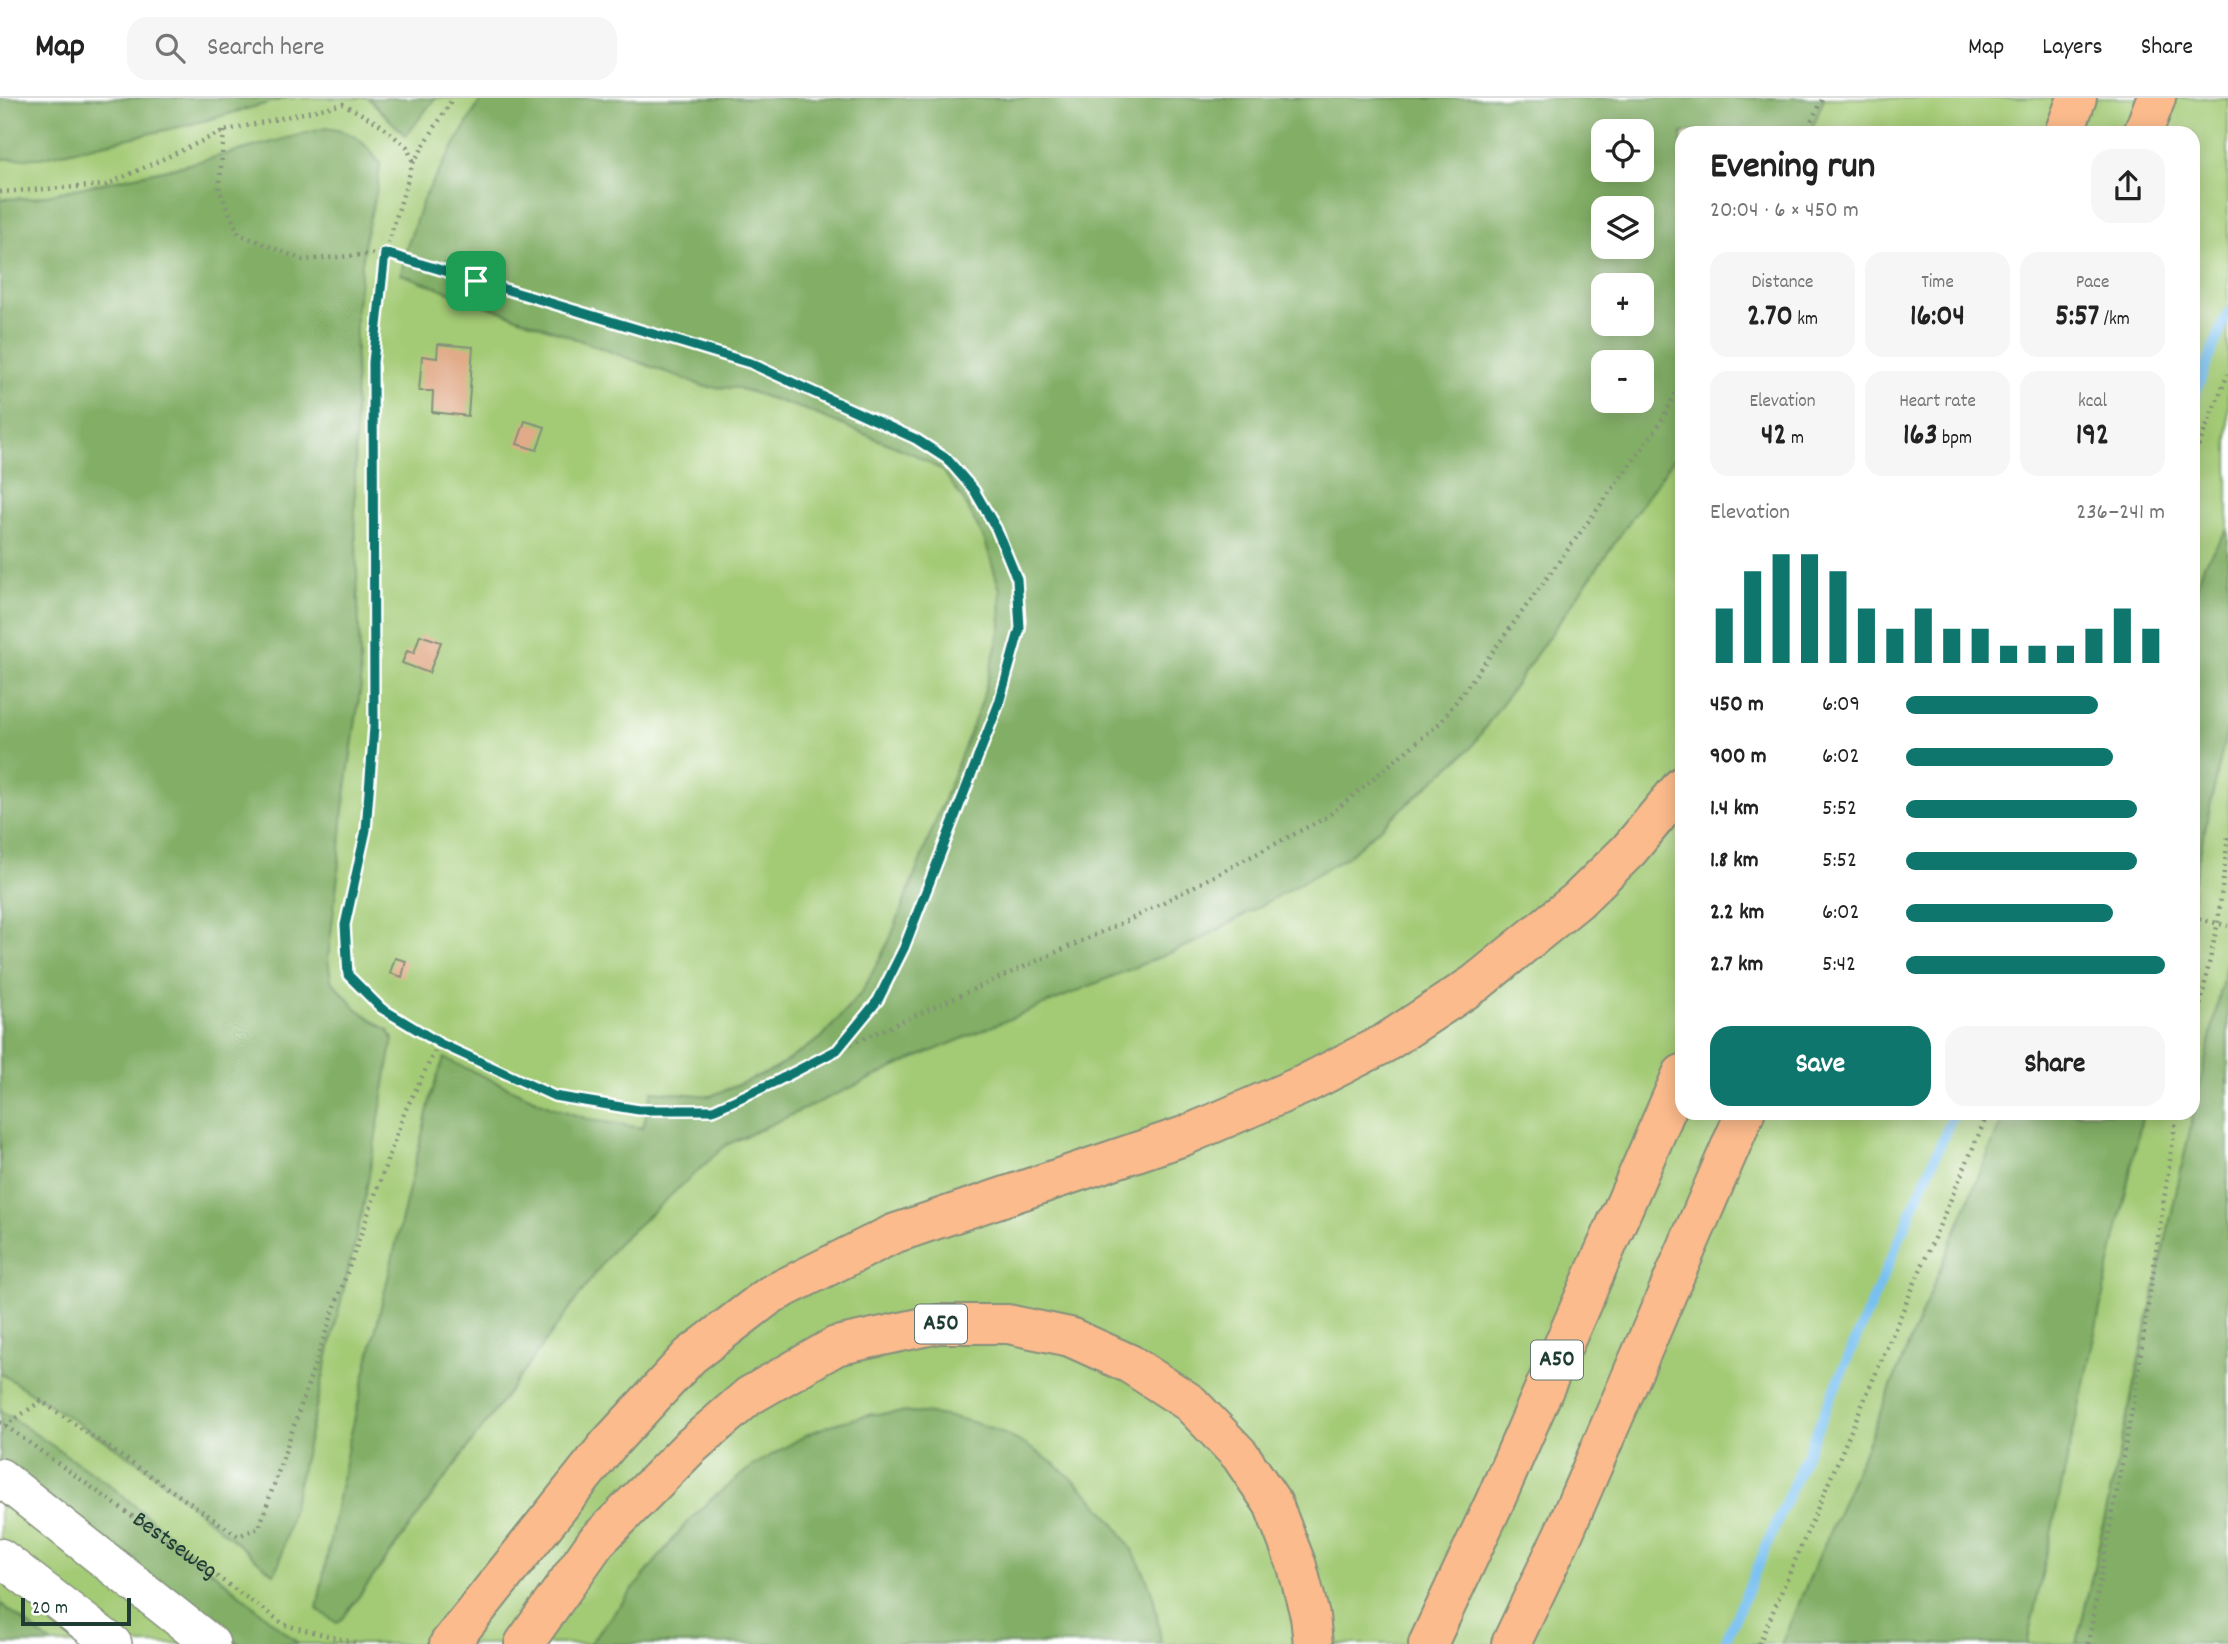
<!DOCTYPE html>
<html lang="en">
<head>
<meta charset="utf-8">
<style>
  body { margin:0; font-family:Dekko,sans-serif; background:#f6f6f6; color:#222; height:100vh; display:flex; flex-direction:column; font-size:26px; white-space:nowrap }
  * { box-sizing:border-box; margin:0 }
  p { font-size:23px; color:#767676 }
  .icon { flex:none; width:38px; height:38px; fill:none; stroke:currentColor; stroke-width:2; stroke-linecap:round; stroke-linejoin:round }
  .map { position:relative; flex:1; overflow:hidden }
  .drawer { position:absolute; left:1675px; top:28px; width:525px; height:994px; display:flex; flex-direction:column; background:#fff; border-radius:21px; box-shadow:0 4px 18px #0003 }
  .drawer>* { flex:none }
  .buttons { position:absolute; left:1591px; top:21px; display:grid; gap:14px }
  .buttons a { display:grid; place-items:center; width:63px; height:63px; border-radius:14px; background:#fff; box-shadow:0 4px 18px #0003; font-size:35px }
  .scale { position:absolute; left:21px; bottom:18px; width:110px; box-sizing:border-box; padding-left:7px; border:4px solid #1f3d34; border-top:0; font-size:19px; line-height:24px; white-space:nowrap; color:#1f3d34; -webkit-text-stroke:5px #fff; paint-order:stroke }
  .pin { position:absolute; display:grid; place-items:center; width:60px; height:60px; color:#fff; margin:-30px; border-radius:14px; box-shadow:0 4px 10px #0006 }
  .round { display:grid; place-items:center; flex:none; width:74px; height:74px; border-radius:21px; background:#f6f6f6 }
  .head { display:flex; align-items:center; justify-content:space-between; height:119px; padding:0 35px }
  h1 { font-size:38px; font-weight:700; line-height:52px }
  .stats { display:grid; grid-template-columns:repeat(3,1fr); gap:10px; height:119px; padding:7px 35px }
  .stats div { display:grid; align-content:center; border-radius:18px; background:#f6f6f6; text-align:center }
  .stats b { font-size:30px; font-weight:700 }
  .stats small { font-size:19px; font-weight:400 }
  .stats p { font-size:19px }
  .chart { height:196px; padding:14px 35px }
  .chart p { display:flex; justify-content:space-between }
  .chart svg { width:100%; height:126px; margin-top:7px; stroke:#0f766e; stroke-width:6 }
  .cta { display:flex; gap:14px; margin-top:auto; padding:14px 35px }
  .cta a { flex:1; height:80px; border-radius:21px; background:#0f766e; color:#fff; font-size:28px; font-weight:700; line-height:80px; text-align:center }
  .cta a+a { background:#f6f6f6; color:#222 }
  ul { padding:0 35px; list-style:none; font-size:23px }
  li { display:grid; grid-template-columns:112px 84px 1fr; align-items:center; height:52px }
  li i { height:18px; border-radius:9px; background:#0f766e }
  header { display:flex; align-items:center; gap:42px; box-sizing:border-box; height:98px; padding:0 35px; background:#fff; border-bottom:2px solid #e0e0e0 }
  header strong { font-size:33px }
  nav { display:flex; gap:38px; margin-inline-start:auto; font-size:24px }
  .search { width:490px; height:63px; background:#f6f6f6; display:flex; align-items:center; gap:18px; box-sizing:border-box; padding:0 24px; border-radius:21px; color:#767676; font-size:26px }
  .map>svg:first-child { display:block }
  .green { fill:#a3ca75; stroke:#618454; stroke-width:2; fill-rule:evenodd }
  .forest { fill:#82ae66; stroke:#50764d; stroke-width:2; fill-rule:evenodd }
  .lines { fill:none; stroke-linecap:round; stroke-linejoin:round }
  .stream { stroke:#77c0f0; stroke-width:10 }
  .building { fill:#e1aa88 }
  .tertiary-casing { stroke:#85907c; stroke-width:40 }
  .motorway-casing { stroke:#85907c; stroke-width:42 }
  .path { stroke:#85907c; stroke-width:4.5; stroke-dasharray:2 5; stroke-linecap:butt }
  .tertiary { stroke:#fff; stroke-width:37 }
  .motorway { stroke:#fbbb8c; stroke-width:38 }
  .route-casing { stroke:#fff; stroke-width:14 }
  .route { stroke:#0f766e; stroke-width:9 }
  .labels { text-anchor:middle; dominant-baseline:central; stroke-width:5; stroke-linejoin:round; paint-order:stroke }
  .shield { fill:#fff; stroke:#627771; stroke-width:2 }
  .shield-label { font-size:23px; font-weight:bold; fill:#1f3d34 }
  .street-label { font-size:24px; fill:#1f3d34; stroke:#fff }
</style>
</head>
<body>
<header>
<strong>Map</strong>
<div class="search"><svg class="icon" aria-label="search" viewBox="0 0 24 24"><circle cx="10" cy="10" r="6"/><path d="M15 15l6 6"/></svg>Search here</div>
<nav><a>Map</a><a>Layers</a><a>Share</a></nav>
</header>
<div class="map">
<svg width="2228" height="1546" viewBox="0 0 2228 1546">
  <rect width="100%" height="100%" fill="#fff"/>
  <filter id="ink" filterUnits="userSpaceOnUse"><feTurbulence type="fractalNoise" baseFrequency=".0143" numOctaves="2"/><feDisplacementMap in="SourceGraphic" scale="14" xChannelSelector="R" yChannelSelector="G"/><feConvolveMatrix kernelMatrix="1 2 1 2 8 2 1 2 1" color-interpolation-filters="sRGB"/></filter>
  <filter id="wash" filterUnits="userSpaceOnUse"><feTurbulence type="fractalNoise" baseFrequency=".00686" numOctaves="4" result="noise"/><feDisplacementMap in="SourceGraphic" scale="28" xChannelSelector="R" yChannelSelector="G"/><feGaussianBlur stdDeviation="1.57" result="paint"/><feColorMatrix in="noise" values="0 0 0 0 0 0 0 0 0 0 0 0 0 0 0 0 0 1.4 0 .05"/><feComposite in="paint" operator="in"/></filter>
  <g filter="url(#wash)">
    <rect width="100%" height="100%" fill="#ebe4c4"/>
    <path class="green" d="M0 0H2228V1546H0ZM1603 33H1642V72H1603ZM1682 35H2193V1015H1682ZM1603 110H1642V149H1603ZM1603 187H1642V226H1603ZM1603 264H1642V303H1603Z"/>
    <g class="forest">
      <polygon points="0,0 287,0 192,26 40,60 4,61 0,60"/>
      <polygon points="368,0 435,0 406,38"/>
      <path d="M482 0H1824L1810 35H1682V349L1470 651 1347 759 1196 844 913 961 726 1047 617 1146 343 1520 337 1525 317 1511 348 1348 432 994 444 960 549 1008 591 1022 643 1030 652 993 711 998 773 972 821 940 862 894 890 841 982 603 1001 530 1000 492 985 443 964 403 943 373 913 356 806 312 738 290 706 289 401 176 406 152 424 99ZM1603 33H1642V72H1603ZM1603 110H1642V149H1603ZM1603 187H1642V226H1603ZM1603 264H1642V303H1603Z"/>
      <path d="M326 30C355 34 364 43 380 66L377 91 365 140 356 215 355 416 361 587 343 712 338 777 328 861 331 882 357 911 389 933 393 941 364 1105 280 1463 274 1476 143 1367 0 1275V101L33 100 177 69Z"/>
      <polygon points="2226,433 2228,437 2228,627 2193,786 2193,501 2204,466"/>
      <polygon points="2228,858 2228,1546 2077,1546"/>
      <polygon points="2005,1015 2143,1015 2027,1546 1781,1546 1852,1382"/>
      <polygon points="0,1312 106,1384 299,1546 240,1546 210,1530 0,1364"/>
      <path d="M914 1314C928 1316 942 1317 956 1320 1038 1337 1116 1407 1148 1484 1156 1503 1158 1525 1161 1546H589L684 1428 708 1404 751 1369 808 1336 833 1326 872 1316Z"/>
      <polygon points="0,1505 52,1546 0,1546"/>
    </g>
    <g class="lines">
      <g class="stream">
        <polyline points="2193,300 2228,214"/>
        <polyline points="1724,1546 1954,1015"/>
      </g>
    </g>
    <g id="blocks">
      <g class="building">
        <polygon points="438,246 473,249 468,318 432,314 433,293 419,293 422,258 437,260"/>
        <polygon points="525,323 545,329 537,352 517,346"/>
        <polygon points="420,537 441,544 429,575 402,565 407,553 414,555"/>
        <polygon points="395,860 406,863 402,879 390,875"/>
      </g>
    </g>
  </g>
  <g filter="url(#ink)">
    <use href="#blocks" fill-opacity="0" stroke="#85907c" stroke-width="2"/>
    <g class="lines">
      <g class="tertiary-casing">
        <g id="tertiary">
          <polyline points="0,1379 211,1546"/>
          <polyline points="0,1459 113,1546"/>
        </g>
      </g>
      <g class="motorway-casing">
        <g id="motorway">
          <polyline points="2064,35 2077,0"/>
          <polyline points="2143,35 2156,0"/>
          <polyline points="449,1546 608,1347 690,1258 770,1197 893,1136 1184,1038 1305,986 1385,945 1476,885 1578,802 1629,752 1682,688"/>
          <polyline points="524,1546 596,1444 689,1350 749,1298 836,1248 938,1226 1008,1226 1070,1239 1130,1266 1190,1305 1240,1357 1273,1406 1297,1468 1310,1518 1313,1546"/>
          <polyline points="1428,1546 1495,1403 1682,976"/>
          <polyline points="1511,1546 1565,1432 1745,1015"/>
        </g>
      </g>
      <g class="path">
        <polyline points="224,33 219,92 239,136 303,162 385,155 750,265 916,341 947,361 973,392 996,430 1017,481 1020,530 999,605 904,850 878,902 837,952 777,983 713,1012 639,1012 554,998 439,945"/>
        <polyline points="1805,35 1823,0"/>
        <polyline points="0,94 106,87 224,33 343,6 378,25 407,49 413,64"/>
        <polyline points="2193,361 2228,276"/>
        <polyline points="2193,819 2228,828"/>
        <polyline points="2193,941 2218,824 2228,739"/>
        <polyline points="838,952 1133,820 1327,719 1441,624 1660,326 1682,283"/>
        <path id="s1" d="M0 1324 285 1527 360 1546"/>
        <polyline points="5,1328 41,1303 238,1438 259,1430 328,1228 405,1013 439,945 381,910 348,877 345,827 366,732 374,629 373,264 385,155 413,65 453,0"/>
        <polyline points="1759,1546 1988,1015"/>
        <polyline points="2088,1546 2134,1301 2177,1015"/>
      </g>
      <use href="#tertiary" class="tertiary"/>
      <use href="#motorway" class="motorway"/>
    </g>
  </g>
  <g class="lines" filter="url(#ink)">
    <g class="route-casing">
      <polygon id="route" points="385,155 750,265 916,341 947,361 974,392 996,430 1017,481 1020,530 999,605 904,850 878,902 837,952 777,983 713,1012 639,1012 554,998 439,945 381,910 348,877 345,827 366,732 374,629 373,264"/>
    </g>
    <use href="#route" class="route"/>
  </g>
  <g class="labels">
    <g class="shield">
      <rect x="915" y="1206.5" width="52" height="39" rx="5"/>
      <rect x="1531" y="1242.5" width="52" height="39" rx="5"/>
    </g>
    <g class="shield-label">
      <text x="941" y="1226">A50</text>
      <text x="1557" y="1262">A50</text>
    </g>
    <g class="street-label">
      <text stroke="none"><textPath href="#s1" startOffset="214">Bestseweg</textPath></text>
    </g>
  </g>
</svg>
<div class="buttons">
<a><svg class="icon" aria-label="locate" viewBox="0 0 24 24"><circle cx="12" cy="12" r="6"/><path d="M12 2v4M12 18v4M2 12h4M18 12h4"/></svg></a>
<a><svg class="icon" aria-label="layers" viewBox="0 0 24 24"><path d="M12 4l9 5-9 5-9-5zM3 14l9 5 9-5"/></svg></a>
<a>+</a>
<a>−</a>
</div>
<div class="scale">20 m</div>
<div class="pin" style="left:476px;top:183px;background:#1e9e55"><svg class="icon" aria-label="arrive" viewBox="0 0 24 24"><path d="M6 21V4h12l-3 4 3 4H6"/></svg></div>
<section class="drawer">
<div class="head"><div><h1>Evening run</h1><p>20:04 · 6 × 450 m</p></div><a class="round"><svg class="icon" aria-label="share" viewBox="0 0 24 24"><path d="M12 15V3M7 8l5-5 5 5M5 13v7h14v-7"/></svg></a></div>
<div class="stats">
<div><p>Distance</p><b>2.70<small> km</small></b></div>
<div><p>Time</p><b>16:04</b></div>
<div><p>Pace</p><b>5:57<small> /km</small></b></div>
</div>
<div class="stats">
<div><p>Elevation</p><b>42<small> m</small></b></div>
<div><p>Heart rate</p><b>163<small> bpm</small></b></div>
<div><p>kcal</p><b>192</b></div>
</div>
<div class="chart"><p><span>Elevation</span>236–241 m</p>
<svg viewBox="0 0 160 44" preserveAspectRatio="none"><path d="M5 44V25M15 44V12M25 44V6M35 44V6M45 44V12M55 44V25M65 44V32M75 44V25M85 44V32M95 44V32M105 44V38M115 44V38M125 44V38M135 44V32M145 44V25M155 44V32"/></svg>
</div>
<ul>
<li><b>450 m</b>6:09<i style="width:74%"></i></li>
<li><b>900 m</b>6:02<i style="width:80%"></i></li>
<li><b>1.4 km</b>5:52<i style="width:89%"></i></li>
<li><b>1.8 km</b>5:52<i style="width:89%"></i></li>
<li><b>2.2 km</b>6:02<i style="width:80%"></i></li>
<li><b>2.7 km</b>5:42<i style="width:100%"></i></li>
</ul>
<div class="cta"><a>Save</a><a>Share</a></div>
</section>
</div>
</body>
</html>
